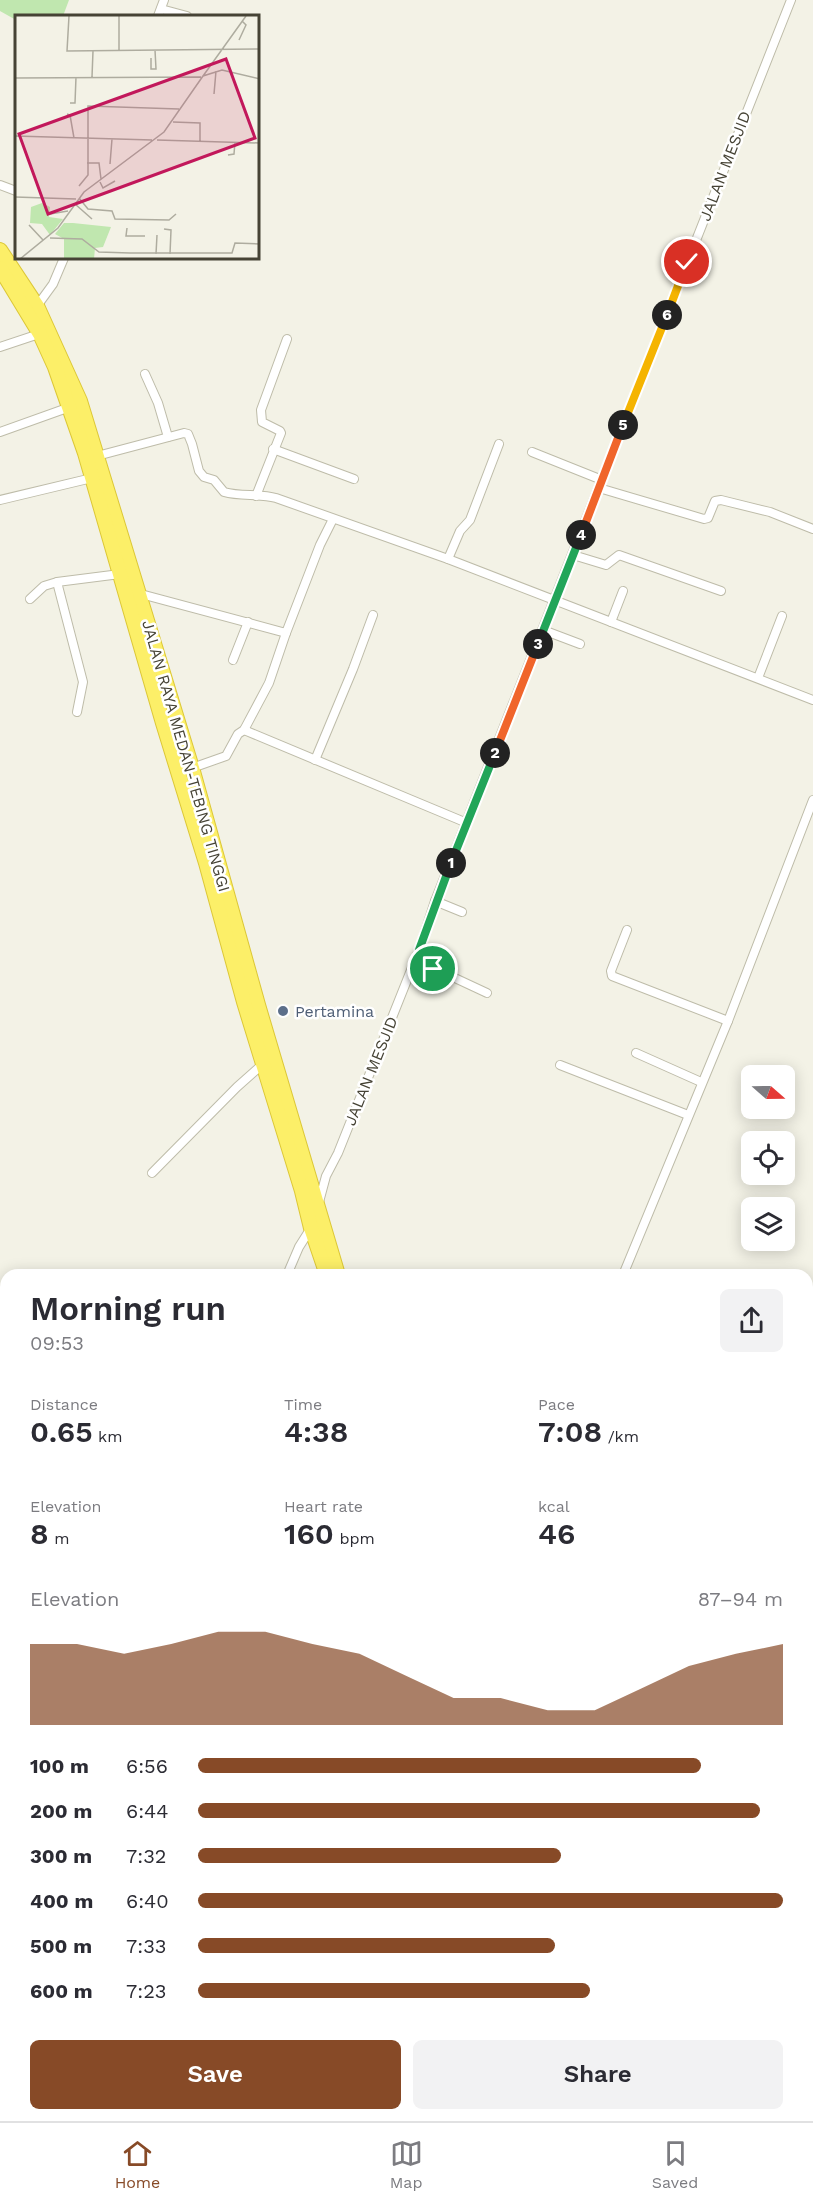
<!DOCTYPE html>
<html lang="en">
<head>
<meta charset="utf-8">
<style>
  body { margin:0; font-family:"Work Sans",sans-serif; background:#f2f2f3; color:#2b2b33; height:100vh; display:flex; flex-direction:column; font-size:22px; white-space:nowrap }
  * { box-sizing:border-box; margin:0 }
  p { font-size:20px; color:#7c7c81 }
  .icon { flex:none; width:33px; height:33px; fill:none; stroke:currentColor; stroke-width:2; stroke-linecap:round; stroke-linejoin:round }
  .map { position:relative; flex:1; overflow:hidden }
  .details { position:absolute; left:0px; top:1269px; width:813px; height:852px; display:flex; flex-direction:column; background:#fff; border-radius:18px 18px 0 0; box-shadow:0 3px 15px #0003 }
  .details>* { flex:none }
  .needle { width:39px; rotate:110deg }
  .buttons { position:absolute; left:741px; top:1065px; display:grid; gap:12px }
  .buttons a { display:grid; place-items:center; width:54px; height:54px; border-radius:9px; background:#fff; box-shadow:0 3px 15px #0003; font-size:30px }
  .pin { position:absolute; display:grid; place-items:center; width:51px; height:51px; color:#fff; margin:-26px; border:3px solid #fff; border-radius:50%; box-shadow:0 2px 6px #0007 }
  .km { position:absolute; width:30px; height:30px; margin:-15px; border-radius:50%; background:#222; color:#fff; font-size:16px; line-height:30px; text-align:center }
  .round { display:grid; place-items:center; flex:none; width:63px; height:63px; border-radius:9px; background:#f2f2f3 }
  .summary { display:flex; align-items:center; justify-content:space-between; height:102px; padding:0 30px }
  h1 { font-size:33px; font-weight:600; line-height:45px }
  .figures { display:grid; grid-template-columns:repeat(3,1fr); gap:9px; height:102px; padding:6px 30px }
  .figures div { display:grid; align-content:center }
  .figures b { font-size:30px; font-weight:600 }
  .figures small { font-size:16px; font-weight:400 }
  .figures p { font-size:16px }
  .chart { height:168px; padding:12px 30px }
  .chart p { display:flex; justify-content:space-between }
  .chart svg { width:100%; height:108px; margin-top:6px; fill:#874a27; opacity:.7 }
  .cta { display:flex; gap:12px; margin-top:auto; padding:12px 30px }
  .cta a { flex:1; height:69px; border-radius:9px; background:#874a27; color:#fff; font-size:24px; font-weight:600; line-height:69px; text-align:center }
  .cta a+a { background:#f2f2f3; color:#2b2b33 }
  ul { padding:0 30px; list-style:none; font-size:20px }
  li { display:grid; grid-template-columns:96px 72px 1fr; align-items:center; height:45px }
  li i { height:15px; border-radius:8px; background:#874a27 }
  .menu { display:flex; justify-content:space-around; align-items:center; height:84px; border-top:2px solid #e1e1e2; background:#fff; font-size:16px; color:#7c7c81 }
  .menu a { display:grid; justify-items:center; gap:3px }
  .menu .active { color:#874a27 }
  .map>svg:first-child { display:block }
  .green { fill:#c0e7af }
  .lines { fill:none; stroke-linecap:round; stroke-linejoin:round }
  .street-casing { stroke:#bebca9; stroke-width:10 }
  .secondary-casing { stroke:#d0ce94; stroke-width:14 }
  .highway-casing { stroke:#dcc737; stroke-width:16 }
  .street { stroke:#fff; stroke-width:8 }
  .secondary { stroke:#fefec5; stroke-width:10 }
  .highway { stroke:#fcef68; stroke-width:14 }
  .split-1-casing { stroke:#fff; stroke-width:12 }
  .split-2-casing { stroke:#fff; stroke-width:12 }
  .split-3-casing { stroke:#fff; stroke-width:12 }
  .split-4-casing { stroke:#fff; stroke-width:12 }
  .split-5-casing { stroke:#fff; stroke-width:12 }
  .split-6-casing { stroke:#fff; stroke-width:12 }
  .split-7-casing { stroke:#fff; stroke-width:12 }
  .split-1 { stroke:#22a559; stroke-width:8 }
  .split-2 { stroke:#22a559; stroke-width:8 }
  .split-3 { stroke:#f0652b; stroke-width:8 }
  .split-4 { stroke:#22a559; stroke-width:8 }
  .split-5 { stroke:#f0652b; stroke-width:8 }
  .split-6 { stroke:#f5b400; stroke-width:8 }
  .split-7 { stroke:#f5b400; stroke-width:8 }
  .service-dot { fill:#5c6f8a; stroke:#fff; stroke-width:2 }
  .labels { text-anchor:middle; dominant-baseline:central; stroke-width:5; stroke-linejoin:round; paint-order:stroke }
  .street-label { font-size:16px; fill:#464335; stroke:#fff }
  .service-label { font-size:16px; fill:#4e5e75; stroke:#fff; text-anchor:start }
  .inset-road { fill:none; stroke:#aeac9f; stroke-width:1.5 }
  .view { fill:#c2185b; fill-opacity:0.15; stroke:#c2185b; stroke-width:3 }
  .inset-edge { fill:none; stroke:#464335; stroke-width:3 }
</style>
</head>
<body>
<div class="map">
<svg width="813" height="2121" viewBox="0 0 813 2121">
  <rect width="100%" height="100%" fill="#f3f2e6"/>
  <polygon class="green" points="0,0 69,0 63,16 16,16 16,20 0,11"/>
  <g class="lines">
    <g class="street-casing">
      <g id="street">
        <polyline points="161,9 187,16"/>
        <polyline points="158,16 164,0"/>
        <polyline points="0,185 16,191"/>
        <polyline points="37,306 53,284 64,258"/>
        <polyline points="0,347 42,333"/>
        <polyline points="145,374 158,403 168,437"/>
        <polyline points="0,432 70,407"/>
        <polyline points="273,449 354,479"/>
        <polyline points="532,452 602,480"/>
        <path d="M97 456 184 433 188 434 192 444 199 471 204 477 214 480 224 492C241 497 259 493 276 498L448 559 813 700"/>
        <polyline points="599,488 704,519 708,518 715,501 721,500 770,512 813,529"/>
        <polyline points="256,496 281,433 280,431 262,422 261,410 287,339"/>
        <polyline points="0,500 92,478"/>
        <polyline points="573,555 606,565 619,555 721,591"/>
        <polyline points="448,559 460,531 470,520 499,444"/>
        <polyline points="137,593 286,633 320,545 333,519"/>
        <polyline points="30,599 44,586 57,582"/>
        <polyline points="611,622 623,591"/>
        <polyline points="543,630 580,644"/>
        <polyline points="233,660 248,622"/>
        <polyline points="758,678 782,616"/>
        <polyline points="77,712 83,682 57,582 120,574"/>
        <polyline points="244,730 467,823"/>
        <polyline points="315,760 353,669 373,615"/>
        <polyline points="192,768 226,756 238,734 244,730 269,683 286,633"/>
        <polyline points="435,901 462,912"/>
        <polyline points="627,930 611,971 612,976 728,1021"/>
        <polyline points="419,950 427,965 487,993"/>
        <polyline points="636,1053 701,1082"/>
        <polyline points="560,1065 688,1115"/>
        <polyline points="152,1173 237,1087 264,1063"/>
        <polyline points="319,1202 326,1176 338,1153 419,950 435,901 791,0"/>
        <polyline points="287,1275 299,1247 311,1228"/>
        <polyline points="623,1275 728,1021 813,800"/>
        <polyline points="807,1659 813,1642"/>
        <polyline points="0,1794 6,1796"/>
        <polyline points="0,1851 6,1853"/>
        <polyline points="2,1868 6,1869"/>
        <polyline points="0,1920 6,1923"/>
        <polyline points="0,2015 6,2001"/>
        <polyline points="0,2037 6,2039"/>
        <polyline points="0,2075 6,2077"/>
      </g>
    </g>
    <g class="secondary-casing">
      <polyline id="secondary" points="807,1941 813,1950"/>
    </g>
    <g class="highway-casing">
      <g id="highway">
        <polyline points="0,250 37,306 80,401 192,768 258,1005 338,1275"/>
        <polyline points="0,268 40,334 55,367 85,453 163,723 206,863 244,1002 302,1191 311,1228 327,1275"/>
        <polyline points="693,2121 697,2115"/>
      </g>
    </g>
    <use href="#street" class="street"/>
    <use href="#secondary" class="secondary"/>
    <use href="#highway" class="highway"/>
  </g>
  <g class="lines">
    <g class="split-1-casing">
      <polyline id="split-1" points="433,969 424,963 419,950 451,863"/>
    </g>
    <g class="split-2-casing">
      <polyline id="split-2" points="451,863 495,753"/>
    </g>
    <g class="split-3-casing">
      <polyline id="split-3" points="495,753 538,644"/>
    </g>
    <g class="split-4-casing">
      <polyline id="split-4" points="538,644 581,535"/>
    </g>
    <g class="split-5-casing">
      <polyline id="split-5" points="581,535 623,425"/>
    </g>
    <g class="split-6-casing">
      <polyline id="split-6" points="623,425 667,315"/>
    </g>
    <g class="split-7-casing">
      <polyline id="split-7" points="667,315 687,262"/>
    </g>
    <use href="#split-1" class="split-1"/>
    <use href="#split-2" class="split-2"/>
    <use href="#split-3" class="split-3"/>
    <use href="#split-4" class="split-4"/>
    <use href="#split-5" class="split-5"/>
    <use href="#split-6" class="split-6"/>
    <use href="#split-7" class="split-7"/>
  </g>
  <circle class="service-dot" cx="283" cy="1011" r="6"/>
  <g class="labels">
    <g class="street-label">
      <text transform="translate(725 166) rotate(-69)">JALAN MESJID</text>
      <text transform="translate(186 756) rotate(74)">JALAN RAYA MEDAN-TEBING TINGGI</text>
      <text transform="translate(371 1071) rotate(-68)">JALAN MESJID</text>
    </g>
    <g class="service-label">
      <text x="295" y="1011">Pertamina</text>
    </g>
  </g>
  <g transform="translate(15 15)">
    <rect width="244" height="244" fill="#f3f2e6"/>
    <path d="M27 188 35 192 34 202 48 204 35 220 27 209 15 208 16 192ZM49 208H58L96 212 88 232 80 233 79 244H49V224L40 219Z" fill="#c0e7af"/>
    <path class="inset-road" d="M54 1 52 36 245 34M224 25 231 10 227 6M104 36V1M136 43V54H141L140 35M188 61 231 1M77 62 78 36M0 63 186 62M199 79 201 56M55 88H60L61 62M52 99 55 100 59 123M158 107 185 108V127M0 121 137 125M142 125 245 128M213 140 219 139 220 127M72 148H84L86 164M95 149 97 124M85 167 88 173 100 166M64 171 73 160V91L164 94M0 182 61 184M64 183 73 194 97 196 100 204 154 205 161 199M60 189 77 204M35 199 53 196M14 210 28 225M112 213 111 221H130M149 214 156 215 155 239M35 223 67 224 84 237 115 238H217L220 228 245 229M141 239 142 220M5 244 43 213 69 177 149 117 188 61 207 55 245 64"/>
    <path class="view" d="M211 44 240 123 33 199 4 119Z"/>
    <rect width="244" height="244" class="inset-edge"/>
  </g>
</svg>
<div class="buttons">
<a><svg class="needle" viewBox="-14 -14 28 28"><path d="M0-13l5 13h-10z" fill="#e53935"/><path d="M0 13l5-13h-10z" fill="#7c7c81"/></svg></a>
<a><svg class="icon" aria-label="locate" viewBox="0 0 24 24"><circle cx="12" cy="12" r="6"/><path d="M12 2v4M12 18v4M2 12h4M18 12h4"/></svg></a>
<a><svg class="icon" aria-label="layers" viewBox="0 0 24 24"><path d="M12 4l9 5-9 5-9-5zM3 14l9 5 9-5"/></svg></a>
</div>
<div class="pin" style="left:433px;top:969px;background:#1e9e55"><svg class="icon" aria-label="arrive" viewBox="0 0 24 24"><path d="M6 21V4h12l-3 4 3 4H6"/></svg></div>
<div class="pin" style="left:687px;top:262px;background:#d93025"><svg class="icon" aria-label="check" viewBox="0 0 24 24"><path d="M5 12l5 5 9-10"/></svg></div>
<b class="km" style="left:451px;top:863px">1</b>
<b class="km" style="left:495px;top:753px">2</b>
<b class="km" style="left:538px;top:644px">3</b>
<b class="km" style="left:581px;top:535px">4</b>
<b class="km" style="left:623px;top:425px">5</b>
<b class="km" style="left:667px;top:315px">6</b>
<section class="details">
<div class="summary"><div><h1>Morning run</h1><p>09:53</p></div><a class="round"><svg class="icon" aria-label="share" viewBox="0 0 24 24"><path d="M12 15V3M7 8l5-5 5 5M5 13v7h14v-7"/></svg></a></div>
<div class="figures">
<div><p>Distance</p><b>0.65<small> km</small></b></div>
<div><p>Time</p><b>4:38</b></div>
<div><p>Pace</p><b>7:08<small> /km</small></b></div>
</div>
<div class="figures">
<div><p>Elevation</p><b>8<small> m</small></b></div>
<div><p>Heart rate</p><b>160<small> bpm</small></b></div>
<div><p>kcal</p><b>46</b></div>
</div>
<div class="chart"><p><span>Elevation</span>87–94 m</p>
<svg viewBox="0 0 160 44" preserveAspectRatio="none"><path d="M0 44V11L10 11L20 15L30 11L40 6L50 6L60 11L70 15L80 24L90 33L100 33L110 38L120 38L130 29L140 20L150 15L160 11V44z"/></svg>
</div>
<ul>
<li><b>100 m</b>6:56<i style="width:86%"></i></li>
<li><b>200 m</b>6:44<i style="width:96%"></i></li>
<li><b>300 m</b>7:32<i style="width:62%"></i></li>
<li><b>400 m</b>6:40<i style="width:100%"></i></li>
<li><b>500 m</b>7:33<i style="width:61%"></i></li>
<li><b>600 m</b>7:23<i style="width:67%"></i></li>
</ul>
<div class="cta"><a>Save</a><a>Share</a></div>
</section>
</div>
<nav class="menu">
<a class="active"><svg class="icon" aria-label="home" viewBox="0 0 24 24"><path d="M3 11l9-7 9 7M6 9v11h12V9"/></svg>Home</a>
<a><svg class="icon" aria-label="map" viewBox="0 0 24 24"><path d="M3 6l6-2 6 2 6-2v14l-6 2-6-2-6 2zM9 4v14M15 6v14"/></svg>Map</a>
<a><svg class="icon" aria-label="saved" viewBox="0 0 24 24"><path d="M7 4h10v16l-5-4-5 4z"/></svg>Saved</a>
</nav>
</body>
</html>
